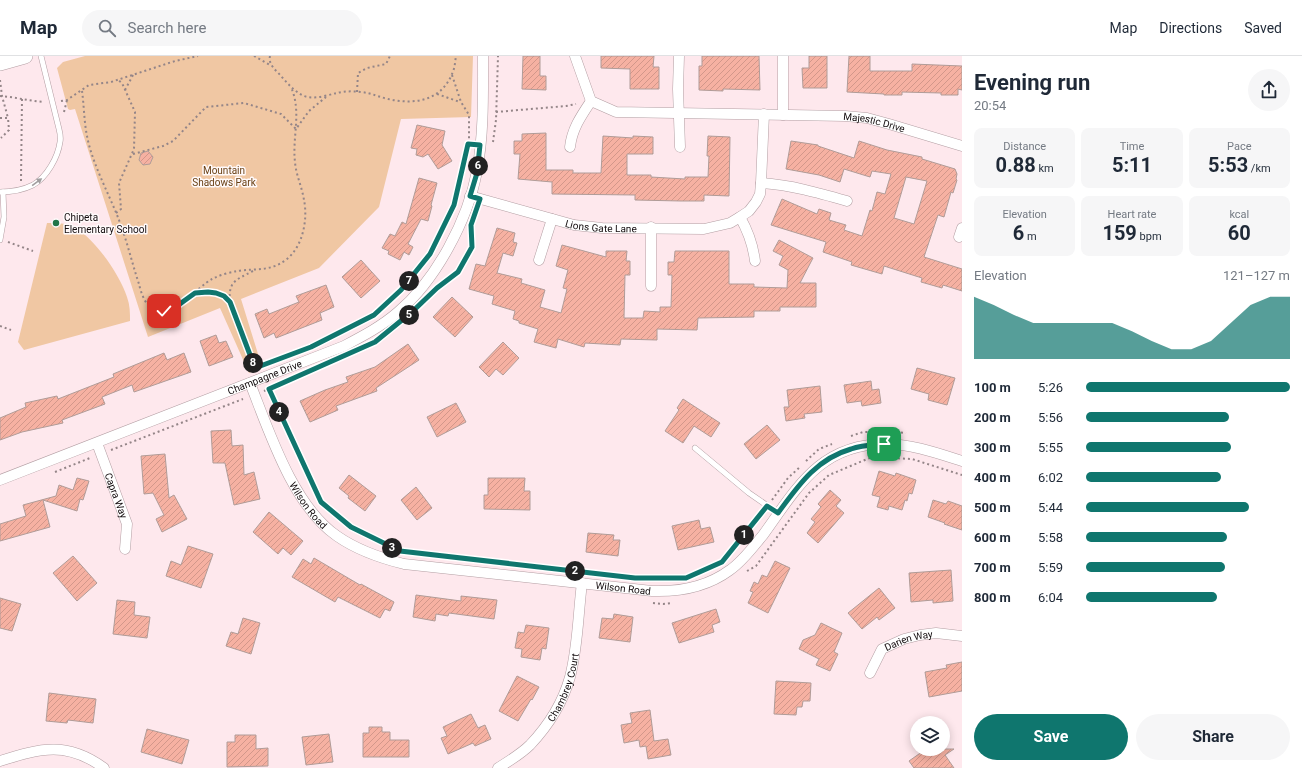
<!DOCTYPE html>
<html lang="en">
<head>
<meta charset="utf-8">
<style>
  body { margin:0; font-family:Roboto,sans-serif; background:#f6f6f7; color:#1f2937; height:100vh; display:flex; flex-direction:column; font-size:15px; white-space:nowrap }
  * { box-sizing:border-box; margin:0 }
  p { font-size:13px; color:#747a83 }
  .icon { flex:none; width:22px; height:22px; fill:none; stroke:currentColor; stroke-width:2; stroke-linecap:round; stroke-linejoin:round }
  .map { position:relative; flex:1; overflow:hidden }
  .sheet { display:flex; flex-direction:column; background:#fff; width:340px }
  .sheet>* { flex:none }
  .fabs { position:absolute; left:910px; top:660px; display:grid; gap:8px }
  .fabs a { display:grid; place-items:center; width:40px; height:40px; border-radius:50%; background:#fff; box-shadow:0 2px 10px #0003; font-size:20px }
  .pin { position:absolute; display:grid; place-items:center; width:34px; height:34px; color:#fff; margin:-17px; border-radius:8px; box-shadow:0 2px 6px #0006 }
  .km { position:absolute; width:20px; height:20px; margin:-10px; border-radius:50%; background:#222; color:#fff; font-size:11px; line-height:20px; text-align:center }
  .round { display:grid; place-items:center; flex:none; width:42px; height:42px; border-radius:21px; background:#f6f6f7 }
  .overview { display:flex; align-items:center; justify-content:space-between; height:68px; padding:0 12px }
  h1 { font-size:22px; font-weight:700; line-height:30px }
  .figures { display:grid; grid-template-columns:repeat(3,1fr); gap:6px; height:68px; padding:4px 12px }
  .figures div { display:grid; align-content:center; border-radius:8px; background:#f6f6f7; text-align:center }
  .figures b { font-size:20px; font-weight:700 }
  .figures small { font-size:11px; font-weight:400 }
  .figures p { font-size:11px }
  .chart { height:112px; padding:8px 12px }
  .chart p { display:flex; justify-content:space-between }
  .chart svg { width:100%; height:72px; margin-top:4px; fill:#0f766e; opacity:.7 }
  .button { display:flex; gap:8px; margin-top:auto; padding:8px 12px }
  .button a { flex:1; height:46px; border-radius:24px; background:#0f766e; color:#fff; font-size:16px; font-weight:700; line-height:46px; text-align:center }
  .button a+a { background:#f6f6f7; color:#1f2937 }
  ul { padding:0 12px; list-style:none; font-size:13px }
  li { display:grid; grid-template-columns:64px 48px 1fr; align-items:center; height:30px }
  li i { height:10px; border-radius:5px; background:#0f766e }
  header { display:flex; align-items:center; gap:24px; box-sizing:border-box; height:56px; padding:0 20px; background:#fff; border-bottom:1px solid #e0e1e3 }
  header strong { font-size:19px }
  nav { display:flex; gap:22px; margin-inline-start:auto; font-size:14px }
  .search { width:280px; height:36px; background:#f6f6f7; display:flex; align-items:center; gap:10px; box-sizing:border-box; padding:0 14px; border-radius:22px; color:#747a83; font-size:15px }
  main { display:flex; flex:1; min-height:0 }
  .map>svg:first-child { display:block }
  .park { fill:#f0c7a3 }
  .building { fill:url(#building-hatch); stroke:#b09c98; fill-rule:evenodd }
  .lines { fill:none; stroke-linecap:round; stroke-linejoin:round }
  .lane-casing { stroke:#b39ea3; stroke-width:6 }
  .street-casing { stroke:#b39ea3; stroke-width:11 }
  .secondary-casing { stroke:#b39ea3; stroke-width:16 }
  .path { stroke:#948588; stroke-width:2; stroke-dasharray:2 3; stroke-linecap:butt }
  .lane { stroke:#fff; stroke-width:5 }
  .street { stroke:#fff; stroke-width:10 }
  .secondary { stroke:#fff; stroke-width:15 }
  .oneway { fill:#a19e9f }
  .route-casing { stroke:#fff; stroke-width:8 }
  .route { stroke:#0f766e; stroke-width:5 }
  .poi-dot { fill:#227648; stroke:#fffafb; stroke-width:1.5 }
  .labels { text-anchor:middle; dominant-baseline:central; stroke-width:3; stroke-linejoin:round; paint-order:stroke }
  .street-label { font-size:10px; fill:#130c0e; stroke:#fffafb }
  .park-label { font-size:10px; fill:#6a4115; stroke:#fffafb }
  .poi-label { font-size:10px; fill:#130c0e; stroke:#fffafb; text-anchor:start }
</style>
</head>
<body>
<header>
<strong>Map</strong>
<div class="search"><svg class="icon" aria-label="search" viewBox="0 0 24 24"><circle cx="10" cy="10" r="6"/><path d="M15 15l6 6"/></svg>Search here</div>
<nav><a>Map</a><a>Directions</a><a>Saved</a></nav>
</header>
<main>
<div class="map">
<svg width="962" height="712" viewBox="0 0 962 712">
  <defs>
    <pattern id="building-hatch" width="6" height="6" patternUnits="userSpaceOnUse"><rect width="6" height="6" fill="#f6b1a2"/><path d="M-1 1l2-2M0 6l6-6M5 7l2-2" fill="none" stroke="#d2978a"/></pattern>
  </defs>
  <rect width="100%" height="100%" fill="#fee8ed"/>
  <g class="park">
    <polygon points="85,0 473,0 471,61 401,63 379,151 319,212 241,243 262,311 249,317 220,252 148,281 75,53 70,54 68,53 57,12 63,6"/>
    <path d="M47 167C55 167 62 167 69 169 92 177 120 219 127 241 130 249 130 257 130 265L24 294 18 286Z"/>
  </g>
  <g class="building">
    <polygon points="523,0 540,0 540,20 546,20 546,34 522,33"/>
    <polygon points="601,0 654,0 653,11 659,11 659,33 630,33 630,13 601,12"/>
    <polygon points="702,0 759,0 760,34 723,33 723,35 699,34 699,10 702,10"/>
    <polygon points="809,0 827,0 827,32 803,32 802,12 809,12"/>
    <polygon points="849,0 870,0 870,15 912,15 912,8 962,10 962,34 958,33 958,39 941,39 941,37 902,36 902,39 884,39 884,38 847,36"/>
    <polygon points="417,69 445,75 442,89 452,105 438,113 428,98 423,101 416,99 417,93 411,92"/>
    <polygon points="546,77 546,114 573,114 573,117 601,117 603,80 633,82 633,80 653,81 653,98 627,98 627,119 651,119 651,121 685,123 685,121 708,121 709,100 707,100 708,80 730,81 729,140 704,139 704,145 681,145 635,144 635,139 552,138 552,126 518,123 520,98 514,98 514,85 522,85 522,78"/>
    <path d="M791 85 818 89V90L854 102 859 85 887 94 922 101V103L955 113 957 118 956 123 957 124 953 137 951 136 944 161 938 159 924 201 962 213V235L943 229 942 232 921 226 922 222 884 210 882 218 851 209 852 206 823 196 826 186 771 169 782 143 817 158 819 153 831 157 829 164 846 169 844 174 862 180 870 154 872 155 877 136 885 138 891 118 872 115 870 121 844 113 840 126 819 119 786 113ZM906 121 927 125 914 168 894 162Z"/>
    <polygon points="148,95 153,101 150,108 143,109 139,104 141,97"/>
    <polygon points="419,122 437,127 431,149 432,150 428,165 421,163 408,188 413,191 409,199 404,196 400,204 388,198 389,195 382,192 390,178 395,180 402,166 406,168"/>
    <polygon points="497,172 515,177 513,186 517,187 513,200 503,197 497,217 522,223 521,227 545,234 540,251 561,257 567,233 563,232 568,214 556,210 562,189 606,201 606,195 627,195 626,205 630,205 630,219 625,219 624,262 643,262 644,255 660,256 660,251 671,251 672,219 668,219 668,206 674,206 675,195 729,195 729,228 754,228 754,231 787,232 788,214 779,209 783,200 773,195 779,184 813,202 800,227 816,227 816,251 780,251 780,255 754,255 754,261 698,262 697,274 657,273 657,284 621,283 620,289 585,287 584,291 558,283 556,292 534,286 538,273 519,267 519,265 513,263 515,255 492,248 494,240 469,233 476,208 485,210"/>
    <polygon points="361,204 380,225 361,242 342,221"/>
    <polygon points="326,229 334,251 320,257 322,264 276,282 274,277 264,282 255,258 267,253 269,258 299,246 296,240"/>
    <polygon points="452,241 473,261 455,281 433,261"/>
    <polygon points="216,279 219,287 226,285 233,301 209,310 200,285"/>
    <polygon points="503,286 519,302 503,319 496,313 489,321 479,311"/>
    <polygon points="408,288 419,304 376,332 377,335 336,350 338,354 310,366 300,345 325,334 348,326 346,321 375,311"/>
    <polygon points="164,297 167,304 184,297 191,316 134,336 132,329 102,341 105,348 62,364 63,367 22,376 0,384 0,362 26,351 25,347 57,340 58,343 114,321 113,318"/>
    <polygon points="917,312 955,322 947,349 928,344 929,338 911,333"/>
    <polygon points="871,325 872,334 879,333 881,347 862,350 861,345 847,347 844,329"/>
    <polygon points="820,330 822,356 804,358 805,362 786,365 784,351 789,351 787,334"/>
    <polygon points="683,343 720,367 711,381 694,370 683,387 665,375 679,354 677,352"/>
    <polygon points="456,347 466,366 437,381 427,361"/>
    <polygon points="767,369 780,384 756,403 744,388"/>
    <polygon points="231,374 232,390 243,389 244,419 254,416 260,443 234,449 225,407 213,407 211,375"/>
    <polygon points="165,398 169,442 174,439 187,463 162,476 156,463 164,459 153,437 144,438 141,400"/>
    <polygon points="879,415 895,420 896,417 916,424 912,438 909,437 907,445 905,444 902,454 889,450 888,454 877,451 880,441 872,439"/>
    <polygon points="349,419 376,440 365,455 348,442 349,440 339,432"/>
    <polygon points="77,422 89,425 83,444 80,443 77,455 43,444 50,471 0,485 0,468 26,460 23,449 56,440 59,429 73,434"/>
    <polygon points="488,422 525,422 524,435 530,435 530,454 484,453 484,439 488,439"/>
    <polygon points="416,431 432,452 417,464 401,444"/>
    <polygon points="830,434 841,444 836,450 844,457 818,487 807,477 815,466 811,463 821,451 818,448"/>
    <polygon points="933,444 946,448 948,445 962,450 962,474 944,468 945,467 928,461"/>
    <polygon points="269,456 303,485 291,499 283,492 278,498 253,476"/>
    <polygon points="699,464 701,473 710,471 714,486 678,494 672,470"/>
    <polygon points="588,477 614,479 613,484 620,484 618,500 586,496"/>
    <polygon points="188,490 213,498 201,532 166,520 171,505 181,509"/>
    <polygon points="73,500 97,527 77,545 53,517"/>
    <polygon points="314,502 360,529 361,528 394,546 390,555 385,553 380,562 338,541 335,546 292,521 303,503 311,508"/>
    <polygon points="775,505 790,512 768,557 748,547 753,536 750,535 754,526 758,528 762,519 767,521"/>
    <polygon points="951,514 953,545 933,547 933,544 911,546 909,517"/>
    <polygon points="879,532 895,552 879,564 877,561 862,573 848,557"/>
    <polygon points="416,539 461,545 461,540 497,544 494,563 449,557 448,560 436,558 435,565 413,561"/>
    <polygon points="0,542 21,548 12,575 0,572"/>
    <polygon points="117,544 135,546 134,559 150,561 147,582 113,578"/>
    <polygon points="716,553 720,566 712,569 714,576 679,587 672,567"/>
    <polygon points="614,558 633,561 630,586 599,582 602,562 613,563"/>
    <polygon points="243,562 260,567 251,598 226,590 231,576 238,578"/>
    <polygon points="821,567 842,577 834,596 838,598 830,615 816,609 819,603 799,593 803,584 815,579"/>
    <polygon points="526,569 549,572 546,593 542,592 540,604 521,601 522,593 515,592 518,576 524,577"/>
    <polygon points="962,606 962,635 929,641 925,616 947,612 946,609"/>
    <polygon points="517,620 539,631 532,644 531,643 518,665 499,655"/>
    <polygon points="776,625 811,627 810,645 803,645 802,651 797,651 796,659 774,658"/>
    <polygon points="49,637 96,643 93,667 68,664 67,667 46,665"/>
    <polygon points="650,654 654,685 668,683 671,699 648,703 646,690 640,691 639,684 624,687 621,669 632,667 630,657"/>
    <polygon points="471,658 478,672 485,669 491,683 475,690 473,687 448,698 441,682 447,680 443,671"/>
    <polygon points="369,671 382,671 382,676 390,676 390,684 409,684 409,701 363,701 363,677 369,677"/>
    <polygon points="147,673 189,684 182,708 141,696"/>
    <polygon points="329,678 333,706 306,709 302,681"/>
    <polygon points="235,679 256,679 256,693 268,692 268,710 227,711 227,686 235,686"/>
    <polygon points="926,693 954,693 945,699 954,712 914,712 909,705"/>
  </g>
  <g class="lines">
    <g class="lane-casing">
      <g id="lane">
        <path d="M0 136C11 136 23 134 33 129 47 121 58 101 60 86 61 82 60 77 59 73L41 0"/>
        <polyline points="0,184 4,161 3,136"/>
        <polyline points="695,392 749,437 778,457"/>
      </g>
    </g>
    <g class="street-casing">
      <g id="street">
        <path id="s1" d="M575 0 591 45 616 56 845 60 867 62 889 68 962 90"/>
        <polyline points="679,0 678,33 680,91"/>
        <polyline points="783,59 783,0"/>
        <path d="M570 91C572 73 581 60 591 45"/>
        <path d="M761 127C791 129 819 137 847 145"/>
        <path id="s2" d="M470 140 574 169 602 172 704 173 730 167 740 161 749 155 756 146 760 138 761 127 764 58"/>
        <path d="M740 161C748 175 753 189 755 205"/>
        <polyline points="959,181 962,172"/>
        <polyline points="539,204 552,163"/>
        <polyline points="651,230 651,171"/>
        <path id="s3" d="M250 327C269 375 293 450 337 480 357 494 380 502 404 508L652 535C680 536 707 531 730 514 743 505 753 491 763 479 797 432 820 388 885 388 912 388 937 397 962 405"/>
        <path id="s4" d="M97 387 127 468 125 493"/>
        <path id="s5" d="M0 424 344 290C363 280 382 270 398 256 436 224 468 164 477 115 484 77 483 38 483 0"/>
        <path id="s6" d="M870 617 882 593 904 583 920 579 936 577 962 580"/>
        <path d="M0 705C41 692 67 685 104 712"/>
        <path id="s7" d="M498 712C509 705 521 698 530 689 548 670 563 646 570 621 578 591 578 558 582 527"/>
      </g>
    </g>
    <g class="secondary-casing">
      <polyline id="secondary" points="0,7 25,0"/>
    </g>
    <g class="path">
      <polyline points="254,0 270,9"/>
      <path d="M270 0C268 9 276 14 281 20 288 28 295 36 304 40 315 44 327 39 337 37 345 35 353 35 361 36 371 37 379 41 388 43 414 49 441 45 452 18 455 12 455 6 456 0"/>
      <polyline points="452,19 461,46 469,59 469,84"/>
      <polyline points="0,24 2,40 8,62"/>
      <polyline points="125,34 133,19"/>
      <path d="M82 35C84 49 84 65 87 80 92 107 109 138 119 164 127 185 132 207 139 228 141 237 146 252 156 255 173 260 199 230 212 223 220 219 230 216 238 215 256 212 271 216 287 203 303 190 308 163 304 144 302 131 296 119 295 106 292 81 302 56 291 31"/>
      <polyline points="357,36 358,17 367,12 386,8 390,0"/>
      <polyline points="437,38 460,46"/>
      <path d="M0 40C15 41 29 45 44 46"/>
      <polyline points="61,45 67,44 89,29 111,26 175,5 198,0"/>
      <polyline points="64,56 67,44"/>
      <polyline points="496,56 566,50 576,48"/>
      <polyline points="0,62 8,62 9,74 1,82"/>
      <polyline points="493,86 496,64 498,0"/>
      <polyline points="133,98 163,90 173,85 206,51 244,47 281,58 296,73 309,55 326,41"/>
      <polyline points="21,125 22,42"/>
      <polyline points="116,157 121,153 119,127 134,93 135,56 122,27 118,24"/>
      <polyline points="8,186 33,195"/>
      <path d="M253 215C236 224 228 225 230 246L255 313"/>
      <polyline points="436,233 458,216 472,191 472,172"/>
      <path d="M196 237C209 236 219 236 229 245"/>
      <polyline points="375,258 401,234 430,198 454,149 468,89"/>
      <polyline points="0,270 11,274"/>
      <polyline points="322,285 370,261"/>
      <polyline points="269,333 321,446 351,471 397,494"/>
      <polyline points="264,335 279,329"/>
      <polyline points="896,376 906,377"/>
      <polyline points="851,380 863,376 880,376"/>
      <polyline points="111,394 243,343"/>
      <polyline points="806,405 819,393 832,388"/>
      <polyline points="55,416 90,402"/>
      <polyline points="772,444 788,422 800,411"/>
      <polyline points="724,503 762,457"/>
      <polyline points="747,515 756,510 809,437 829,419 872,401 912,403 962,419"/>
      <polyline points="694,518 718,508"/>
      <polyline points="643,522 675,522"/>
      <polyline points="653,547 663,548 672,547"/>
    </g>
    <use href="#lane" class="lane"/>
    <use href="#street" class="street"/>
    <use href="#secondary" class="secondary"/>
  </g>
  <defs><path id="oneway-solid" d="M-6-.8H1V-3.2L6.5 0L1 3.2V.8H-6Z"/></defs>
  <use class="oneway" href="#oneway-solid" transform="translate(37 126) rotate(-36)"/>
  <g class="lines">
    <g class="route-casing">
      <path id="route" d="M164 255 177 250 195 237 208 236 216 237 224 240 230 246 255 312 311 291 374 259 401 234 430 198 454 149 468 88 480 89 477 117 470 140 480 143 471 169 472 191 458 216 437 232 413 255 375 286 269 333 321 446 351 471 400 495 635 522H686L722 506 767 450 778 457C798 430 816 403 851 393 862 389 873 389 884 388"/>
    </g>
    <use href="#route" class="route"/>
  </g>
  <circle class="poi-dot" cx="56" cy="167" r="4"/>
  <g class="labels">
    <g class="street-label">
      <text stroke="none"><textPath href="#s1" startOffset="334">Majestic Drive</textPath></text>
      <text stroke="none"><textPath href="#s2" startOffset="135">Lions Gate Lane</textPath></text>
      <text stroke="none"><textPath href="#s5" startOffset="284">Champagne Drive</textPath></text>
      <text stroke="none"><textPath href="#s4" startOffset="56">Capra Way</textPath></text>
      <text stroke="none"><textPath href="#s3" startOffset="136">Wilson Road</textPath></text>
      <text stroke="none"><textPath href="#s3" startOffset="472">Wilson Road</textPath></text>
      <text stroke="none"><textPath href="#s6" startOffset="55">Darien Way</textPath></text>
      <text stroke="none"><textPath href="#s7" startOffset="107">Chambrey Court</textPath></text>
    </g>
    <g class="park-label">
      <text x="224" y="114">Mountain<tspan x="224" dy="12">Shadows Park</tspan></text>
    </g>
    <g class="poi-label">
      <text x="64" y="161">Chipeta<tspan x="64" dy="12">Elementary School</tspan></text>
    </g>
  </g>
</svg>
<div class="fabs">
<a><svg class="icon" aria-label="layers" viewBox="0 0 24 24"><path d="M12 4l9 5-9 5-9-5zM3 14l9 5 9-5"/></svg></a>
</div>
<div class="pin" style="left:884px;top:388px;background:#1e9e55"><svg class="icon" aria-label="arrive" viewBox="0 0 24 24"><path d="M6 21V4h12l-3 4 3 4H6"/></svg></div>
<div class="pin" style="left:164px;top:255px;background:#d93025"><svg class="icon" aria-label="check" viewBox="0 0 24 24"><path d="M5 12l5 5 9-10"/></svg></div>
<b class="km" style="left:744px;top:479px">1</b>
<b class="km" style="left:575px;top:515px">2</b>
<b class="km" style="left:392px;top:492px">3</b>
<b class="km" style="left:279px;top:356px">4</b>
<b class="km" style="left:409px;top:259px">5</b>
<b class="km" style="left:478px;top:110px">6</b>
<b class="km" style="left:409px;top:225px">7</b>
<b class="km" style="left:253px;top:307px">8</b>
</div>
<section class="sheet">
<div class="overview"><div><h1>Evening run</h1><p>20:54</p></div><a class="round"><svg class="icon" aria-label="share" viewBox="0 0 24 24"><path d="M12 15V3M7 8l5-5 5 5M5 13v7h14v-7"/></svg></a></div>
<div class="figures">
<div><p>Distance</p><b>0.88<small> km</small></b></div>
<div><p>Time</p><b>5:11</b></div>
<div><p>Pace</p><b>5:53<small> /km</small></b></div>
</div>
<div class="figures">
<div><p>Elevation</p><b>6<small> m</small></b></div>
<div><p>Heart rate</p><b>159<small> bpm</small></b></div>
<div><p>kcal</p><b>60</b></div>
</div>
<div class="chart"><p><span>Elevation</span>121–127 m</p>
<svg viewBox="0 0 160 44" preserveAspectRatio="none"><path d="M0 44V6L10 11L20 17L30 22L40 22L50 22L60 22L70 22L80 27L90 33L100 38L110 38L120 33L130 22L140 11L150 6L160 6V44z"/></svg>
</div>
<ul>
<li><b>100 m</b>5:26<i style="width:100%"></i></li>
<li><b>200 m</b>5:56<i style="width:70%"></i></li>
<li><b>300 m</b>5:55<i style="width:71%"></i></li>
<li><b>400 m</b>6:02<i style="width:66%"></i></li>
<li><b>500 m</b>5:44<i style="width:80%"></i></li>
<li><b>600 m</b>5:58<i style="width:69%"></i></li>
<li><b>700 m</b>5:59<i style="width:68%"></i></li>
<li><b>800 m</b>6:04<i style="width:64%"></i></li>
</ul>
<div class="button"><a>Save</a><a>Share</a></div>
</section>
</main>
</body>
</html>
